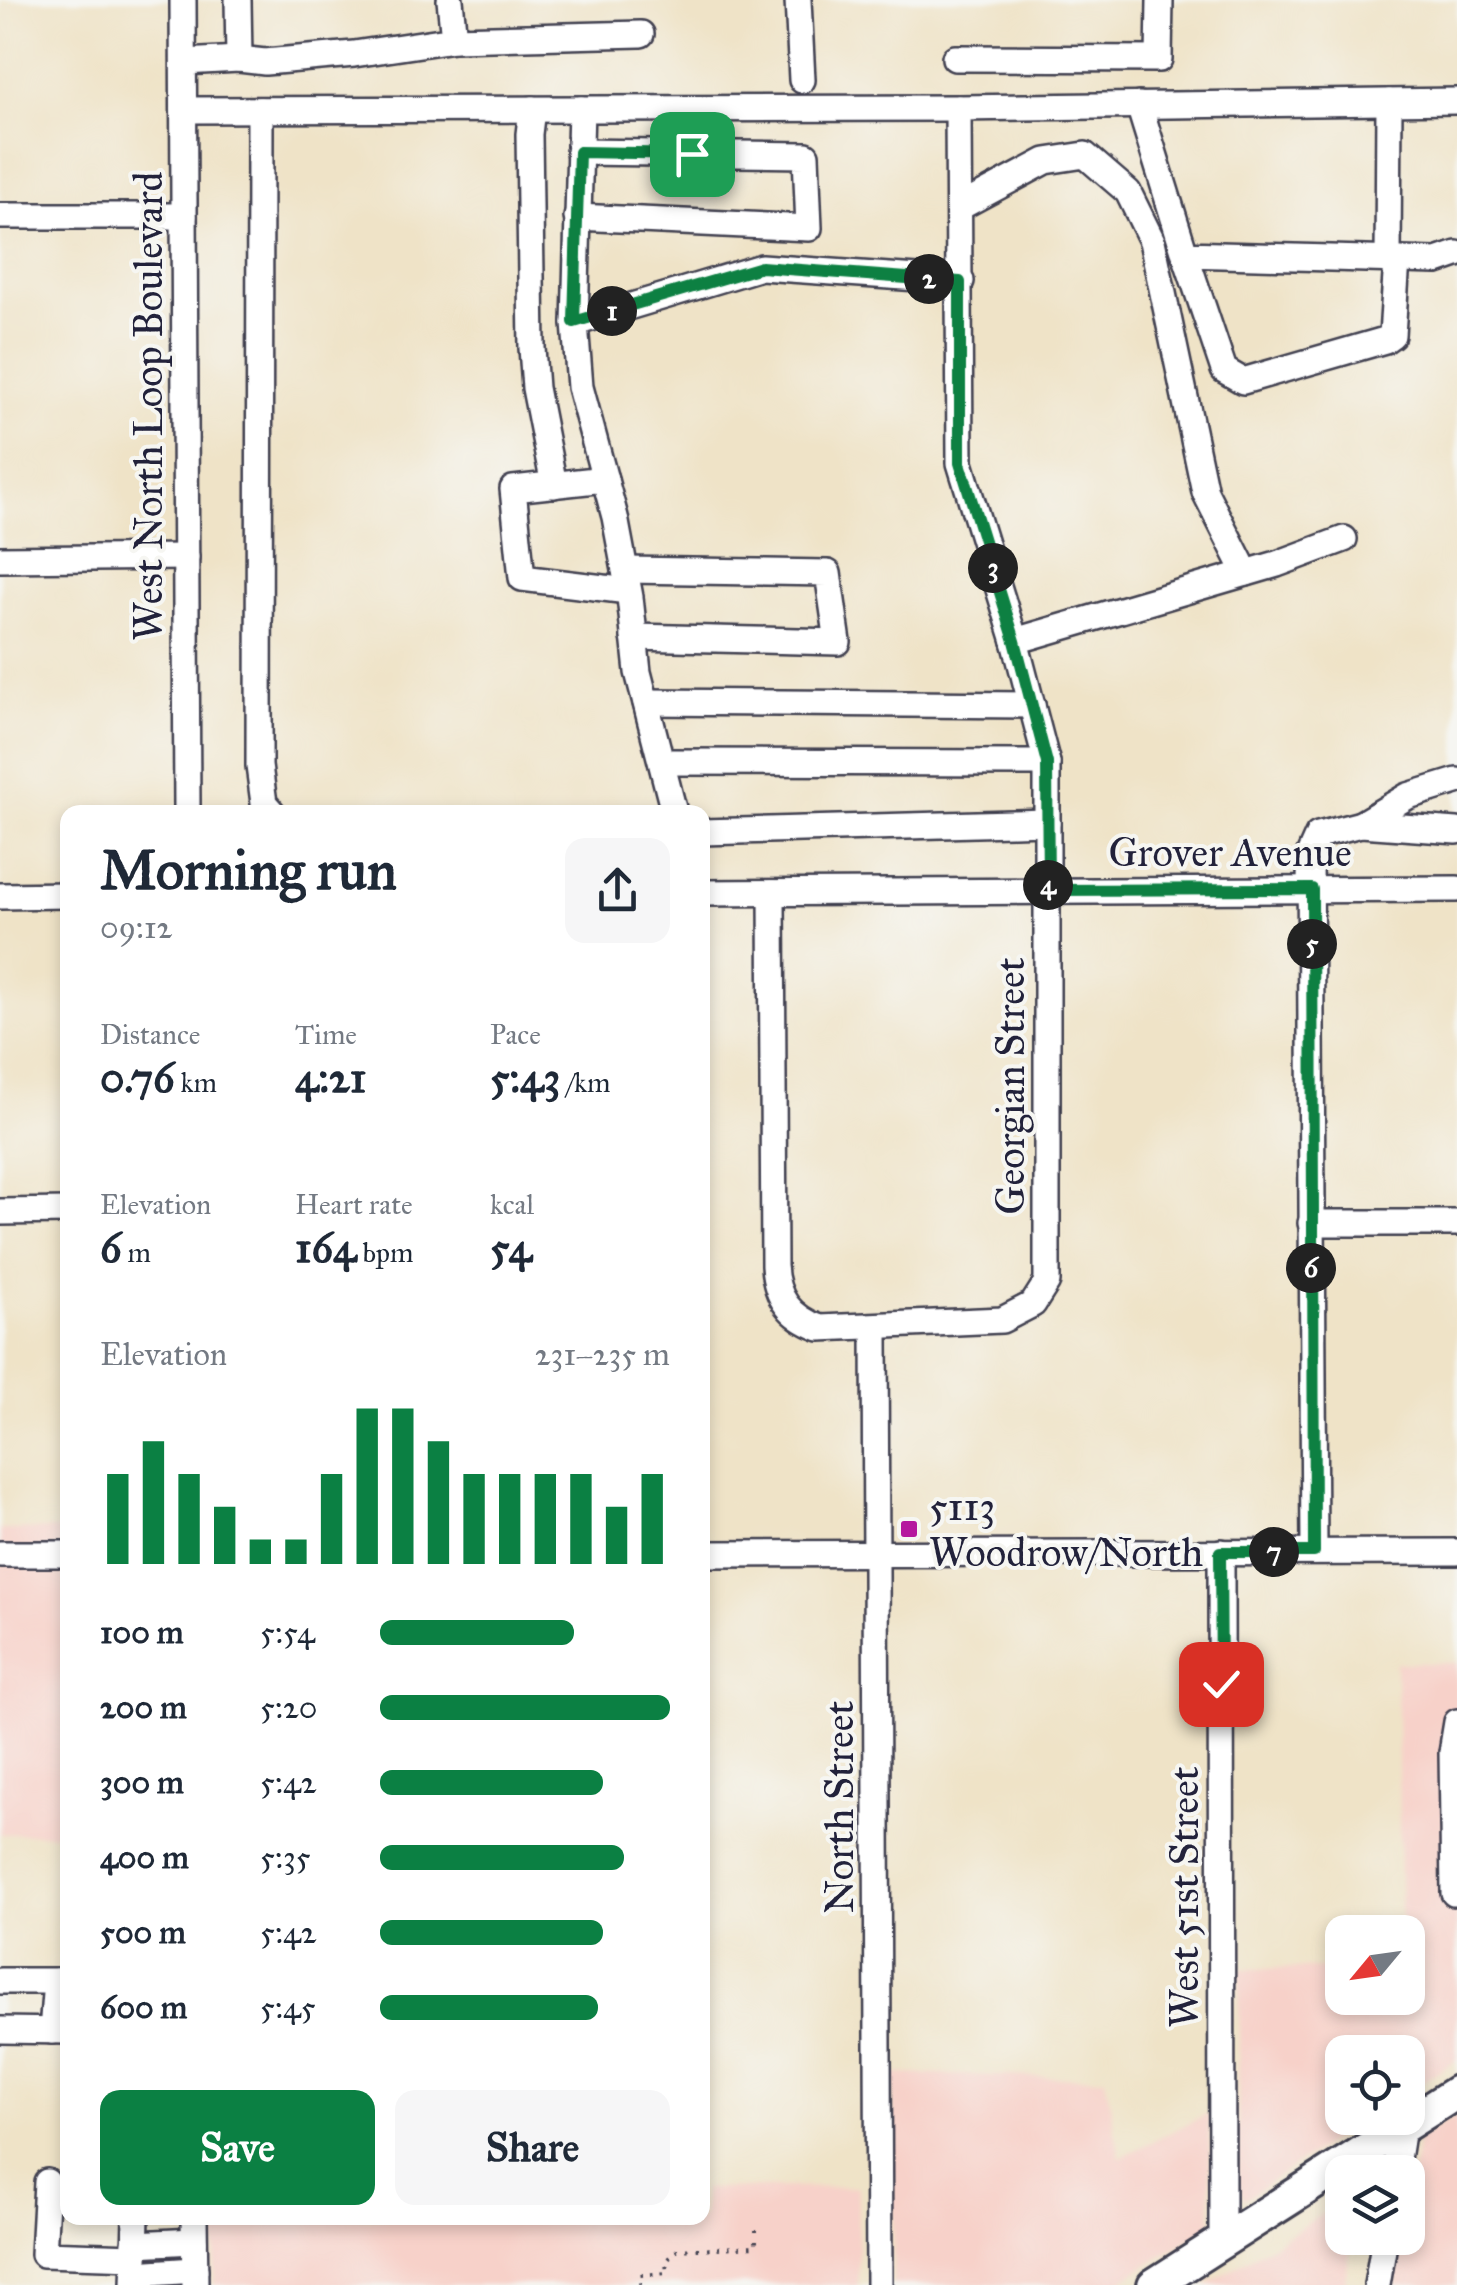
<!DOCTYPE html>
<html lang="en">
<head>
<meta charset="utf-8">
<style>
  body { margin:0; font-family:"IM FELL Great Primer",serif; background:#f6f6f7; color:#1f2937; height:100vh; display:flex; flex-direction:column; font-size:38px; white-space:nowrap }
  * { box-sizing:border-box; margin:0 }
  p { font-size:32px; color:#747a83 }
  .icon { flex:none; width:55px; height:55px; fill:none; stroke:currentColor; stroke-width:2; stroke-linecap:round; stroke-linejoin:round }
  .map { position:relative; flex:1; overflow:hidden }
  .details { position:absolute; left:60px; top:805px; width:650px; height:1420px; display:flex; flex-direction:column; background:#fff; border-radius:20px; box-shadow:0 5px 15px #0003 }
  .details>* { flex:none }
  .needle { width:65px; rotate:241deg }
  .tools { position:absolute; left:1325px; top:1915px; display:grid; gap:20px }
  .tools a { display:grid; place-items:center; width:100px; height:100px; border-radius:20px; background:#fff; box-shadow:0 5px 15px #0003; font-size:50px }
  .pin { position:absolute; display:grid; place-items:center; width:85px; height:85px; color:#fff; margin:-42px; border-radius:20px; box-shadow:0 5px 15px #0006 }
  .km { position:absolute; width:50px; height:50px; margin:-25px; border-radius:50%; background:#222; color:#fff; font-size:28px; line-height:50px; text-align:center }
  .round { display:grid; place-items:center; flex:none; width:105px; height:105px; border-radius:20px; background:#f6f6f7 }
  .headline { display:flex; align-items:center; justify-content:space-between; height:170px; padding:0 40px }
  h1 { font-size:55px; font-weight:800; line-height:75px }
  .figures { display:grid; grid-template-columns:repeat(3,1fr); gap:15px; height:170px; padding:10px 40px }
  .figures div { display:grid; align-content:center }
  .figures b { font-size:42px; font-weight:800 }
  .figures small { font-size:28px; font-weight:400 }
  .figures p { font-size:28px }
  .chart { height:280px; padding:20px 40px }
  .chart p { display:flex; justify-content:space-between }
  .chart svg { width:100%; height:180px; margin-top:10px; stroke:#0b8043; stroke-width:6 }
  .button { display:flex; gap:20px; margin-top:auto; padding:20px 40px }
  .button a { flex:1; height:115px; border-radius:20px; background:#0b8043; color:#fff; font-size:40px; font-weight:800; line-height:115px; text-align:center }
  .button a+a { background:#f6f6f7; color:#1f2937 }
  ul { padding:0 40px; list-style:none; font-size:32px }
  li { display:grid; grid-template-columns:160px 120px 1fr; align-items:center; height:75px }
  li i { height:25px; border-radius:12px; background:#0b8043 }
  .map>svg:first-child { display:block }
  .built { fill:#f7d1c9 }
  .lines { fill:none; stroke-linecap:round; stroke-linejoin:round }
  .minor-casing { stroke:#413f50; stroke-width:30 }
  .major-casing { stroke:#413f50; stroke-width:38 }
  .path { stroke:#413f50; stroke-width:4; stroke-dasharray:2.5 8; stroke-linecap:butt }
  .minor { stroke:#fff; stroke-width:25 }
  .major { stroke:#fff; stroke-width:32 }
  .route-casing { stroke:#fff; stroke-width:20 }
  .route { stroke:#0b8043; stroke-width:12 }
  .poi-dot { fill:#b5179e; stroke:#f6f6f2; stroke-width:4 }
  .labels { text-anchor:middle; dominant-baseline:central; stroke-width:8; stroke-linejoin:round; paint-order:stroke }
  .street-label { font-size:40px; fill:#22223b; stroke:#f6f6f2 }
  .poi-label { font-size:40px; fill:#22223b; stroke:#f6f6f2; text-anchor:start }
</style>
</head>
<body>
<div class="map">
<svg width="1457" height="2285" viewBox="0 0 1457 2285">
  <rect width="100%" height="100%" fill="#f6f6f2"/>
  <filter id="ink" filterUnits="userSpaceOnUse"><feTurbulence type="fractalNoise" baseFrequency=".01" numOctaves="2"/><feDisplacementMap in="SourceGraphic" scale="20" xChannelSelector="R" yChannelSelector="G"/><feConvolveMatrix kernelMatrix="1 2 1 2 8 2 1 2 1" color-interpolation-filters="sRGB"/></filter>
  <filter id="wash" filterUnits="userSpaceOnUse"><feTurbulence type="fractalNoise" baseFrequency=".0048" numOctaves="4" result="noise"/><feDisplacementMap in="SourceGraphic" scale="40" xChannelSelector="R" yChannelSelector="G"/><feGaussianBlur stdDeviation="2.25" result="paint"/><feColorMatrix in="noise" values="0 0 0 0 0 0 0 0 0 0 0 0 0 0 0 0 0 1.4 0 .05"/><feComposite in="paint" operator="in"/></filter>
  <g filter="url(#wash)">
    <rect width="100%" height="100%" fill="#efe3c7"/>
    <g class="built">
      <polygon points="67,1529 67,1834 0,1834 0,1530"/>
      <polygon points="1396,1663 1457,1663 1457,2060 1408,2091 1408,2052 1342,2052 1342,2118 1367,2118 1244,2199 1237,2185 1240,1969 1342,1968 1342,1998 1408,1998 1408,1932 1401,1932 1401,1922"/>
      <polygon points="893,2074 1105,2078 1120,2158 1209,2113 1211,2226 1114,2285 893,2285"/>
      <polygon points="1457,2115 1457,2285 1395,2285 1403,2238 1408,2238 1408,2206 1418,2139"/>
      <polygon points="858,2187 858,2285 214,2285 216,2218 702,2218 703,2189"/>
      <polygon points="1342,2202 1342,2238 1352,2238 1345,2285 1206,2285"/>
    </g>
  </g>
  <g filter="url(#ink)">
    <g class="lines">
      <g class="minor-casing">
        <g id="minor">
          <polyline points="183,0 187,812"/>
          <polyline points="238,0 239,59"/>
          <polyline points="798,0 802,80"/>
          <polyline points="454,39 641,34"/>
          <polyline points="955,58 1159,59 1160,0"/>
          <polyline points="184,62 239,59 265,62 354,54 454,39 450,0"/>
          <polyline points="1139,105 1185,254 1437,261 1457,254"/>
          <polyline points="532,109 529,134 532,348 535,388 554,485"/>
          <polyline points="581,109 575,323 580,387 615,517 630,597 638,672 674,812"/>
          <polyline points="184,110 958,108 1457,101"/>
          <polyline points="260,110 259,766 264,803 272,812"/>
          <polyline points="960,207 1046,161 1085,155 1128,192 1152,241 1205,492 1246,573"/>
          <polyline points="0,216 184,216"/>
          <polyline points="577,217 809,228 806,155 579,152"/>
          <polyline points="1185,254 1224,370 1243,381 1385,340 1392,335 1397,260"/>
          <polyline points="1388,260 1389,102"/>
          <polyline points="575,323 761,267 961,281"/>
          <polyline points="605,479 513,489 522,578 628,591"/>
          <polyline points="0,559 186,557"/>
          <polyline points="625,570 828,573 838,642 634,637"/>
          <polyline points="1015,641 1277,564 1344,539"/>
          <polyline points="646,702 1032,705"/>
          <polyline points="663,762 1047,763"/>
          <polyline points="1361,824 1408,796 1457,781"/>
          <polyline points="702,832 1047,822"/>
          <polyline points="702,893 1457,889"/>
          <path d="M772 893 774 1266C776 1298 790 1317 820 1328L1002 1320 1033 1304 1047 1282V763L1015 641 960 463 958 108"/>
          <polyline points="0,896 68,895"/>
          <polyline points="0,1212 68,1211"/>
          <polyline points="1311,1223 1457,1223"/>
          <polyline points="875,1328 879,2285"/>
          <polyline points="1221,1552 1222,2241"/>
          <polyline points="1314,1552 1310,853 1318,835 1361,824 1457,831"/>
          <polyline points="0,1554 68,1554"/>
          <polyline points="702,1554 1457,1552"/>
          <polyline points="1457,1722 1452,1752 1454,1893 1457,1893"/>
          <polyline points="0,1981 68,1981"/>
          <polyline points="0,2030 68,2031"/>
          <polyline points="52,2031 56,1981"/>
          <polyline points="1395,2172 1402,2127"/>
          <polyline points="47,2182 43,2254 135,2257"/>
          <polyline points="194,2218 195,2285"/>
          <polyline points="135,2244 194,2241"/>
          <polyline points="135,2274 195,2270"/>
          <polyline points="134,2285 136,2218"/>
          <polyline points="1377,2285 1385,2238"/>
        </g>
      </g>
      <g class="major-casing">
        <polyline id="major" points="1154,2285 1457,2092"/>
      </g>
      <polyline class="path" points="640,2285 640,2275 667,2273 666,2262 677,2250 756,2246 756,2230"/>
      <use href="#minor" class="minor"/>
      <use href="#major" class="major"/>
    </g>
  </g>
  <g class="lines" filter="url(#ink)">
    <g class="route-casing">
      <polyline id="route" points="692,154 579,152 574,322 761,267 960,282 960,463 1015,641 1047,763 1048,890 1312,889 1314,1552 1220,1552 1221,1684"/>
    </g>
    <use href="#route" class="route"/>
  </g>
  <rect class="poi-dot" x="899" y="1519" width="20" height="20" rx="5"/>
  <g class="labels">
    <g class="street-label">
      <text transform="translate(148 406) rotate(-90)">West North Loop Boulevard</text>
      <text x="1230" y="852">Grover Avenue</text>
      <text transform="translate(1010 1086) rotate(-90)">Georgian Street</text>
      <text transform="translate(839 1807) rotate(-90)">North Street</text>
      <text transform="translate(1184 1897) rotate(-90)">West 51st Street</text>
    </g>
    <g class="poi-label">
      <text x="929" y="1506">5113<tspan x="929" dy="46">Woodrow/North</tspan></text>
    </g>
  </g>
</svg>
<div class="tools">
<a><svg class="needle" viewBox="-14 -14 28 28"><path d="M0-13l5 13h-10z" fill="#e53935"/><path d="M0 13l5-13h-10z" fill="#747a83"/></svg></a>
<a><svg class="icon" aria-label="locate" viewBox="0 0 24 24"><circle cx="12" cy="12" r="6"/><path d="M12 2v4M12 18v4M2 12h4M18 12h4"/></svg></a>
<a><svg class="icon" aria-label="layers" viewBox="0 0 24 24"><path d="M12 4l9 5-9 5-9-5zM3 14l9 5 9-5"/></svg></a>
</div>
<div class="pin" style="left:692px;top:154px;background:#1e9e55"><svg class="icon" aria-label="arrive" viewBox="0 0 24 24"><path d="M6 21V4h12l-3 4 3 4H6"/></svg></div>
<div class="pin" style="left:1221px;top:1684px;background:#d93025"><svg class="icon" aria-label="check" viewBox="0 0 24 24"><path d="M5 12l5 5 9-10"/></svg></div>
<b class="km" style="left:612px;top:311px">1</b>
<b class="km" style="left:929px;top:279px">2</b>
<b class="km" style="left:993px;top:568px">3</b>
<b class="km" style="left:1048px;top:885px">4</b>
<b class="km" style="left:1312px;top:944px">5</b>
<b class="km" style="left:1311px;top:1268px">6</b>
<b class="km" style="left:1274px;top:1552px">7</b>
<section class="details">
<div class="headline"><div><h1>Morning run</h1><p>09:12</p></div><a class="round"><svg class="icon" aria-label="share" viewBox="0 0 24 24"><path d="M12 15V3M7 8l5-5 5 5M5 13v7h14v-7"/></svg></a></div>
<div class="figures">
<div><p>Distance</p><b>0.76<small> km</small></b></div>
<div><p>Time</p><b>4:21</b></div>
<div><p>Pace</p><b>5:43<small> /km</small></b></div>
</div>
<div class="figures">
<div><p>Elevation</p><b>6<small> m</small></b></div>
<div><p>Heart rate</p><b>164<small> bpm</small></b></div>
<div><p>kcal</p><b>54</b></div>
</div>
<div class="chart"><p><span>Elevation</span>231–235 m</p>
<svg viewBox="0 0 160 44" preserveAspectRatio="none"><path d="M5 44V22M15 44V14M25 44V22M35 44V30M45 44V38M55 44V38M65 44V22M75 44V6M85 44V6M95 44V14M105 44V22M115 44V22M125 44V22M135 44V22M145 44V30M155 44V22"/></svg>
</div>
<ul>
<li><b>100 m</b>5:54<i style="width:67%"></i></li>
<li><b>200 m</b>5:20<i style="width:100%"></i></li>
<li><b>300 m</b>5:42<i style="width:77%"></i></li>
<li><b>400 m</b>5:35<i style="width:84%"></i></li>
<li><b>500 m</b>5:42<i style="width:77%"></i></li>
<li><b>600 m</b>5:45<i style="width:75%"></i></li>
</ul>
<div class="button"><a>Save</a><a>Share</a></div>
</section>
</div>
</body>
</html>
